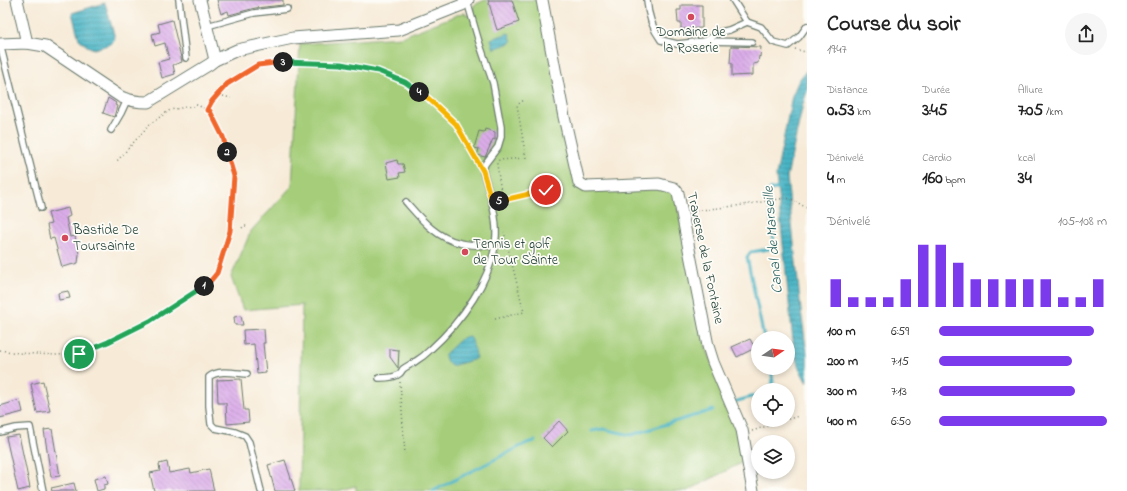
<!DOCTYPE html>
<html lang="fr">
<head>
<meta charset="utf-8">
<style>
  body { margin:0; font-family:"Indie Flower",sans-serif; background:#f6f6f6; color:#222; height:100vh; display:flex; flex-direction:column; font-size:15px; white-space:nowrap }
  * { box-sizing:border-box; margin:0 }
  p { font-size:13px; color:#767676 }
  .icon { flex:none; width:22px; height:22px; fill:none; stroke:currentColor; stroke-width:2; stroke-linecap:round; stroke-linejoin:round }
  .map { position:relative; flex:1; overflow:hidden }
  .drawer { display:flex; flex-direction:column; background:#fff; width:320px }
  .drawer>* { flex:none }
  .needle { width:26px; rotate:77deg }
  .tools { position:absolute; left:751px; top:331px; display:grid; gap:8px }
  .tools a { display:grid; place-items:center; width:44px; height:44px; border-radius:50%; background:#fff; box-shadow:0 2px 6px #0003; font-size:20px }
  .pin { position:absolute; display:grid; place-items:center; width:34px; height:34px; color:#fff; margin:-17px; border:2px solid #fff; border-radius:50%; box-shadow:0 1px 4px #0007 }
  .km { position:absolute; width:20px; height:20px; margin:-10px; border-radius:50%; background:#222; color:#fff; font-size:11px; line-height:20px; text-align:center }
  .round { display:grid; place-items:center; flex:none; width:42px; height:42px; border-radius:21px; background:#f6f6f6 }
  .overview { display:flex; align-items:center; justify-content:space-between; height:68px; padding:0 20px }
  h1 { font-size:22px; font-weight:700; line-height:30px }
  .metrics { display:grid; grid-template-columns:repeat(3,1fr); gap:6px; height:68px; padding:4px 20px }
  .metrics div { display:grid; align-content:center }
  .metrics b { font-size:17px; font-weight:700 }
  .metrics small { font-size:11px; font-weight:400 }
  .metrics p { font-size:11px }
  .chart { height:112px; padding:8px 20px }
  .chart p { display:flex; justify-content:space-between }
  .chart svg { width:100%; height:72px; margin-top:4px; stroke:#7c3aed; stroke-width:6 }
  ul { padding:0 20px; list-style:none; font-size:13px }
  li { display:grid; grid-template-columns:64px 48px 1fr; align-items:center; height:30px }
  li i { height:10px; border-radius:5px; background:#7c3aed }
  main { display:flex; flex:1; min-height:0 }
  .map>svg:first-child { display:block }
  .pitch { fill:#a6ce7a; stroke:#628657 }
  .water { fill:url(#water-rules); stroke:#34787c }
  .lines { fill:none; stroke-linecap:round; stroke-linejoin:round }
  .stream { stroke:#48b4c5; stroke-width:3 }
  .building { fill:url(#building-back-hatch) }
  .service-casing { stroke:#6b7a6d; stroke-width:8 }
  .minor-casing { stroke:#6b7a6d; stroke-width:13 }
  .path { stroke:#6b7a6d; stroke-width:1.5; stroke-dasharray:1 3; stroke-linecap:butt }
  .service { stroke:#fff; stroke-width:5.5 }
  .minor { stroke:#fff; stroke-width:11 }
  .split-1-casing { stroke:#fff; stroke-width:8 }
  .split-2-casing { stroke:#fff; stroke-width:8 }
  .split-3-casing { stroke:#fff; stroke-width:8 }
  .split-4-casing { stroke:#fff; stroke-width:8 }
  .split-5-casing { stroke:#fff; stroke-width:8 }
  .split-6-casing { stroke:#fff; stroke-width:8 }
  .split-1 { stroke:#22a559; stroke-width:5 }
  .split-2 { stroke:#f0652b; stroke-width:5 }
  .split-3 { stroke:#f0652b; stroke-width:5 }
  .split-4 { stroke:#22a559; stroke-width:5 }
  .split-5 { stroke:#f5b400; stroke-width:5 }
  .split-6 { stroke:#f5b400; stroke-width:5 }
  .poi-dot { fill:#d1495b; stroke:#fdfcf7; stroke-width:1.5 }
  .labels { text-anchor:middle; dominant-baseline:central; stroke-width:3.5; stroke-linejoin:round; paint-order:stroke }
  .poi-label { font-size:14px; fill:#1f3d34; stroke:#fdfcf7; text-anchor:start }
  .street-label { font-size:14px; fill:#1f3d34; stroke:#fdfcf7 }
  .water-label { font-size:15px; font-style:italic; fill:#2b6160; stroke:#fdfcf7 }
</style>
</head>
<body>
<main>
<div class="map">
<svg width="807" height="491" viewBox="0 0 807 491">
  <defs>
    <pattern id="water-rules" width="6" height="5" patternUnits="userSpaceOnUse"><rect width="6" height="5" fill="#48b4c5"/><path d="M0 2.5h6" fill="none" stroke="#3b94a1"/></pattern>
    <pattern id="building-back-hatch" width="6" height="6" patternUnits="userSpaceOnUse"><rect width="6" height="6" fill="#dbade9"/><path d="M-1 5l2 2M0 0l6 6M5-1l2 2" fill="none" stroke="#b18ebe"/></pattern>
  </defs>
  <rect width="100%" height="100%" fill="#fdfcf7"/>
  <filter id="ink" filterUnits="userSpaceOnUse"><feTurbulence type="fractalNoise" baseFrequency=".025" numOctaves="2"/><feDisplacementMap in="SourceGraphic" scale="8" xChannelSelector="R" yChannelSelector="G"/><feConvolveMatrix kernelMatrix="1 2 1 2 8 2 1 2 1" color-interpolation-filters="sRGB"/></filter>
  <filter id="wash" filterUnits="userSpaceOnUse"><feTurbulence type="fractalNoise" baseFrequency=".012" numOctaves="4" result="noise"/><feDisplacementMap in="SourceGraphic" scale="16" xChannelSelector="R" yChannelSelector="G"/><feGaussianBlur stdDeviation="0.9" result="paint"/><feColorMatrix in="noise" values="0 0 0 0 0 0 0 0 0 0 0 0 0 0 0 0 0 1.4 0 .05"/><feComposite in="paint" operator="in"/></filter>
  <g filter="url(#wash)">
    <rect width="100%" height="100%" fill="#f7ebd8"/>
    <polygon class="pitch" points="485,0 541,0 558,96 555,100 558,116 563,119 578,187 657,187 675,194 706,347 739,427 745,461 687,491 356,491 356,486 338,491 299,491 302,305 243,310 231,277 251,231 292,186 300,44 401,37 462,13 465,13 467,16 474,14 473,7 474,5"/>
    <g class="water">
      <polygon points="105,3 115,38 111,44 94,49 87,46 79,39 72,13"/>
      <polygon points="509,33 512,42 494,49 491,39"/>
      <polygon points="807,70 807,91 803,104 787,177 801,310 807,355 807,383 799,368 794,351 776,176 792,96 799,80"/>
      <path d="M469 336 472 340 476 358 473 360 451 366C447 363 445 359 445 354L462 338Z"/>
    </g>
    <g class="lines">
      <g class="stream">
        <polyline points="764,338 747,257 751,252 769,249 774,244 768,194 770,190 780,188"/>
        <polyline points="770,390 773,382 771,368"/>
        <polyline points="734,402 758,395"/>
        <polyline points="592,431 603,429 631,435 713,410"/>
        <polyline points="433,491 527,443 535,441"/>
      </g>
    </g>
    <g id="blocks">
      <g class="building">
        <polygon points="217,0 283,0 283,5 255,8 229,15 228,11 221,14"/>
        <polygon points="488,0 512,0 519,22 497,30"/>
        <polygon points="681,5 702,5 702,28 681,29 681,23 678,23 677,10 681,10"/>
        <polygon points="172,20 182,62 173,65 175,74 162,78 158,62 169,59 165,43 155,46 152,34 160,32 158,24"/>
        <polygon points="731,46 761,47 760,57 759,56 758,63 753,64 753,75 732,76 732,63 730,63"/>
        <polygon points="108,98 116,103 115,105 117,106 114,117 103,113"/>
        <polygon points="485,129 495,132 495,140 493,139 485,157 477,155 479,149 474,148 479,131 484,132"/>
        <polygon points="397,160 398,164 403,164 405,172 399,173 400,177 389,179 386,163"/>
        <polygon points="68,208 70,216 66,218 70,237 75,236 79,254 78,263 62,267 54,238 50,239 47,225 51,224 48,213"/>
        <polygon points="68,291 70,298 59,300 58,293"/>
        <polygon points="241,316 243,325 235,325 234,317"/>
        <polygon points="264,329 265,343 263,343 266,373 257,374 254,344 244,345 243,330"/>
        <polygon points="750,339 755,348 737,357 732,347"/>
        <polygon points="390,349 399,350 398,368 390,357"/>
        <polygon points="241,379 244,410 248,410 249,422 227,424 226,403 218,403 217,380"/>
        <polygon points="43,381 50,411 37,413 31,384"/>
        <polygon points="20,400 23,412 0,418 0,406"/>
        <polygon points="559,421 568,431 552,447 543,438"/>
        <polygon points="52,429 60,476 51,477 44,430"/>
        <polygon points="19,435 30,488 18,491 6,437"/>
        <polygon points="285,460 295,491 275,491 268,465"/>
        <polygon points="167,462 169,473 190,469 191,473 209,469 214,491 154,491 150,473 160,471 159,464"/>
        <polygon points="106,476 108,484 104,485 104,489 97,491 94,479"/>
        <polygon points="74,483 76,491 52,491 51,488"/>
      </g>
    </g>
  </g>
  <g filter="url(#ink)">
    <use href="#blocks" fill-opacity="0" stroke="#6b7a6d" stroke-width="1"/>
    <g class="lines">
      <g class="service-casing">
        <g id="service">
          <polyline points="179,0 186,58"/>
          <path d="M647 0C648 15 652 28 661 40L677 44 705 41 752 42"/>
          <polyline points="733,0 747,22 761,27 773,42 788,46 799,37 807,26"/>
          <polyline points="207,26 254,13 287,9"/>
          <polyline points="705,41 720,32 729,30 747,22"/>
          <polyline points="0,44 41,208"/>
          <polyline points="111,130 121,113 127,100"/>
          <path d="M406 202C421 219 436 238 460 243 471 246 483 245 495 246"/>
          <path d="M247 374C235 373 218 369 209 377V406L211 424 215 428 235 432 245 436 249 442 261 491"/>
          <path d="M379 378C385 378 395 378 399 374 401 373 402 370 403 369 407 366 412 364 416 361 421 358 426 354 430 350 460 323 494 278 496 236 497 214 489 192 483 171L485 164 498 147 501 137V127L493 83 479 42 467 1"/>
          <polyline points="0,432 16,428 30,427 43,491"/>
        </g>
      </g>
      <g class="minor-casing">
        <g id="minor">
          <polyline points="17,0 27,43"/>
          <polyline points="200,0 215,60"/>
          <polyline points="542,0 564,117 579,183 586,187 659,184 674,188 678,193 708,346 713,362 742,430 753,491"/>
          <path d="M0 44 27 43 45 46 121 97C130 101 138 102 148 102L210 64 215 60 237 50 293 38 399 30 462 5 468 0"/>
        </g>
      </g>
      <g class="path">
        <polyline points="795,49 801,51 807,52"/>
        <polyline points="223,96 231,98"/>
        <polyline points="207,110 212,101 227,84 258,65 285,61 341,64 379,71 405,82 428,98 456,124 478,162"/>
        <polyline points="501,200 546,191"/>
        <polyline points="502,200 497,164 499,160 526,158 517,105 524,100"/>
        <polyline points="693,211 743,205 786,198 791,199 807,208"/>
        <polyline points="242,228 244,226 247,226"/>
        <polyline points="495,319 524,312 504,232"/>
        <polyline points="0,350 18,353 55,355 79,354 108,342 150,321 208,284 217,273 230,231 235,176 223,137 210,111 197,105 170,110 150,124 117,161"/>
        <polyline points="400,382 405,454"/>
        <polyline points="788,419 799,416"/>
        <polyline points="752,431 785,420"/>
      </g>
      <use href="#service" class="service"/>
      <use href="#minor" class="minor"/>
    </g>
  </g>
  <g class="lines" filter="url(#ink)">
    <g class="split-1-casing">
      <polyline id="split-1" points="79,354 108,342 150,321 204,286"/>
    </g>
    <g class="split-2-casing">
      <polyline id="split-2" points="204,286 208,284 217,273 230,231 234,176 227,152"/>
    </g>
    <g class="split-3-casing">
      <polyline id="split-3" points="227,152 223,137 210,111 207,110 212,101 227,84 258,65 283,62"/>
    </g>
    <g class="split-4-casing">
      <polyline id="split-4" points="283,62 341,64 378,71 405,82 419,92"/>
    </g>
    <g class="split-5-casing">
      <polyline id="split-5" points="419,92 428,98 456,124 483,171 492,202 499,201"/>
    </g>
    <g class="split-6-casing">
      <polyline id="split-6" points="499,201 546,190"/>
    </g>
    <use href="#split-1" class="split-1"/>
    <use href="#split-2" class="split-2"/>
    <use href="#split-3" class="split-3"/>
    <use href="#split-4" class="split-4"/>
    <use href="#split-5" class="split-5"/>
    <use href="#split-6" class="split-6"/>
  </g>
  <g class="poi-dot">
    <circle cx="691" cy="17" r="4"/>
    <circle cx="65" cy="238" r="4"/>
    <circle cx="465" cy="252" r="4"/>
  </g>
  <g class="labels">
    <g class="poi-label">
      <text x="691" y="32" text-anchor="middle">Domaine de<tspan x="691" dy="16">la Roserie</tspan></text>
      <text x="73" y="230">Bastide De<tspan x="73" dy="16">Toursainte</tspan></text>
      <text x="473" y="244">Tennis et golf<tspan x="473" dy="16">de Tour Sainte</tspan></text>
    </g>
    <g class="street-label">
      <text transform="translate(705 258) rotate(78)">Traverse de la Fontaine</text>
    </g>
    <g class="water-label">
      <text transform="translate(773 240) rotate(-95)">Canal de Marseille</text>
    </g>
  </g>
</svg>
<div class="tools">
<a><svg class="needle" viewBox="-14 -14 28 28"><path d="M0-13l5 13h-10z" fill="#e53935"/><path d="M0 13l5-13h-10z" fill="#767676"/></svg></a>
<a><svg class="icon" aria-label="locate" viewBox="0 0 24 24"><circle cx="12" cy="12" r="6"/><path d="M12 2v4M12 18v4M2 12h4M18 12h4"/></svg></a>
<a><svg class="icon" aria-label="layers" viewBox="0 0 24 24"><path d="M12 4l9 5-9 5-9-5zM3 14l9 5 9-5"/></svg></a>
</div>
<div class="pin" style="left:79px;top:354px;background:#1e9e55"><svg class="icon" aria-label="arrive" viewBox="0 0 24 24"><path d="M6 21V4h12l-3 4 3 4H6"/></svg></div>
<div class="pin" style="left:546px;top:190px;background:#d93025"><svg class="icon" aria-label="check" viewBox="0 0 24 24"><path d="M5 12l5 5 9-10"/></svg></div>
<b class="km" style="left:204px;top:286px">1</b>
<b class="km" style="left:227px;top:152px">2</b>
<b class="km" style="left:283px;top:62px">3</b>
<b class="km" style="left:419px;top:92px">4</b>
<b class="km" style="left:499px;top:201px">5</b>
</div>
<section class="drawer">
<div class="overview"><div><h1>Course du soir</h1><p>19:47</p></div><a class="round"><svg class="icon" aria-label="share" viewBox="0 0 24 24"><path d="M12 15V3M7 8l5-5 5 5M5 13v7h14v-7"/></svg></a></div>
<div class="metrics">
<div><p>Distance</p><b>0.53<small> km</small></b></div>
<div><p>Durée</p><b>3:45</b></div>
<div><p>Allure</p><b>7:05<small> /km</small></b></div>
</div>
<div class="metrics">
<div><p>Dénivelé</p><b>4<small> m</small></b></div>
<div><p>Cardio</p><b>160<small> bpm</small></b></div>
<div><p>kcal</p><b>34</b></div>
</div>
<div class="chart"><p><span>Dénivelé</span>105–108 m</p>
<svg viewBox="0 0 160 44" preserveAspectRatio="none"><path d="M5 44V27M15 44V38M25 44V38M35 44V38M45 44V27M55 44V6M65 44V6M75 44V17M85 44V27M95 44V27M105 44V27M115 44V27M125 44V27M135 44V38M145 44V38M155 44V27"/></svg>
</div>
<ul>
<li><b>100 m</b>6:59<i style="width:92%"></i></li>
<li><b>200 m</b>7:15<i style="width:79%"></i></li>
<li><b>300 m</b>7:13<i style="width:81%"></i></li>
<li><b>400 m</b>6:50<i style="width:100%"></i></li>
</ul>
</section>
</main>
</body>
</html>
